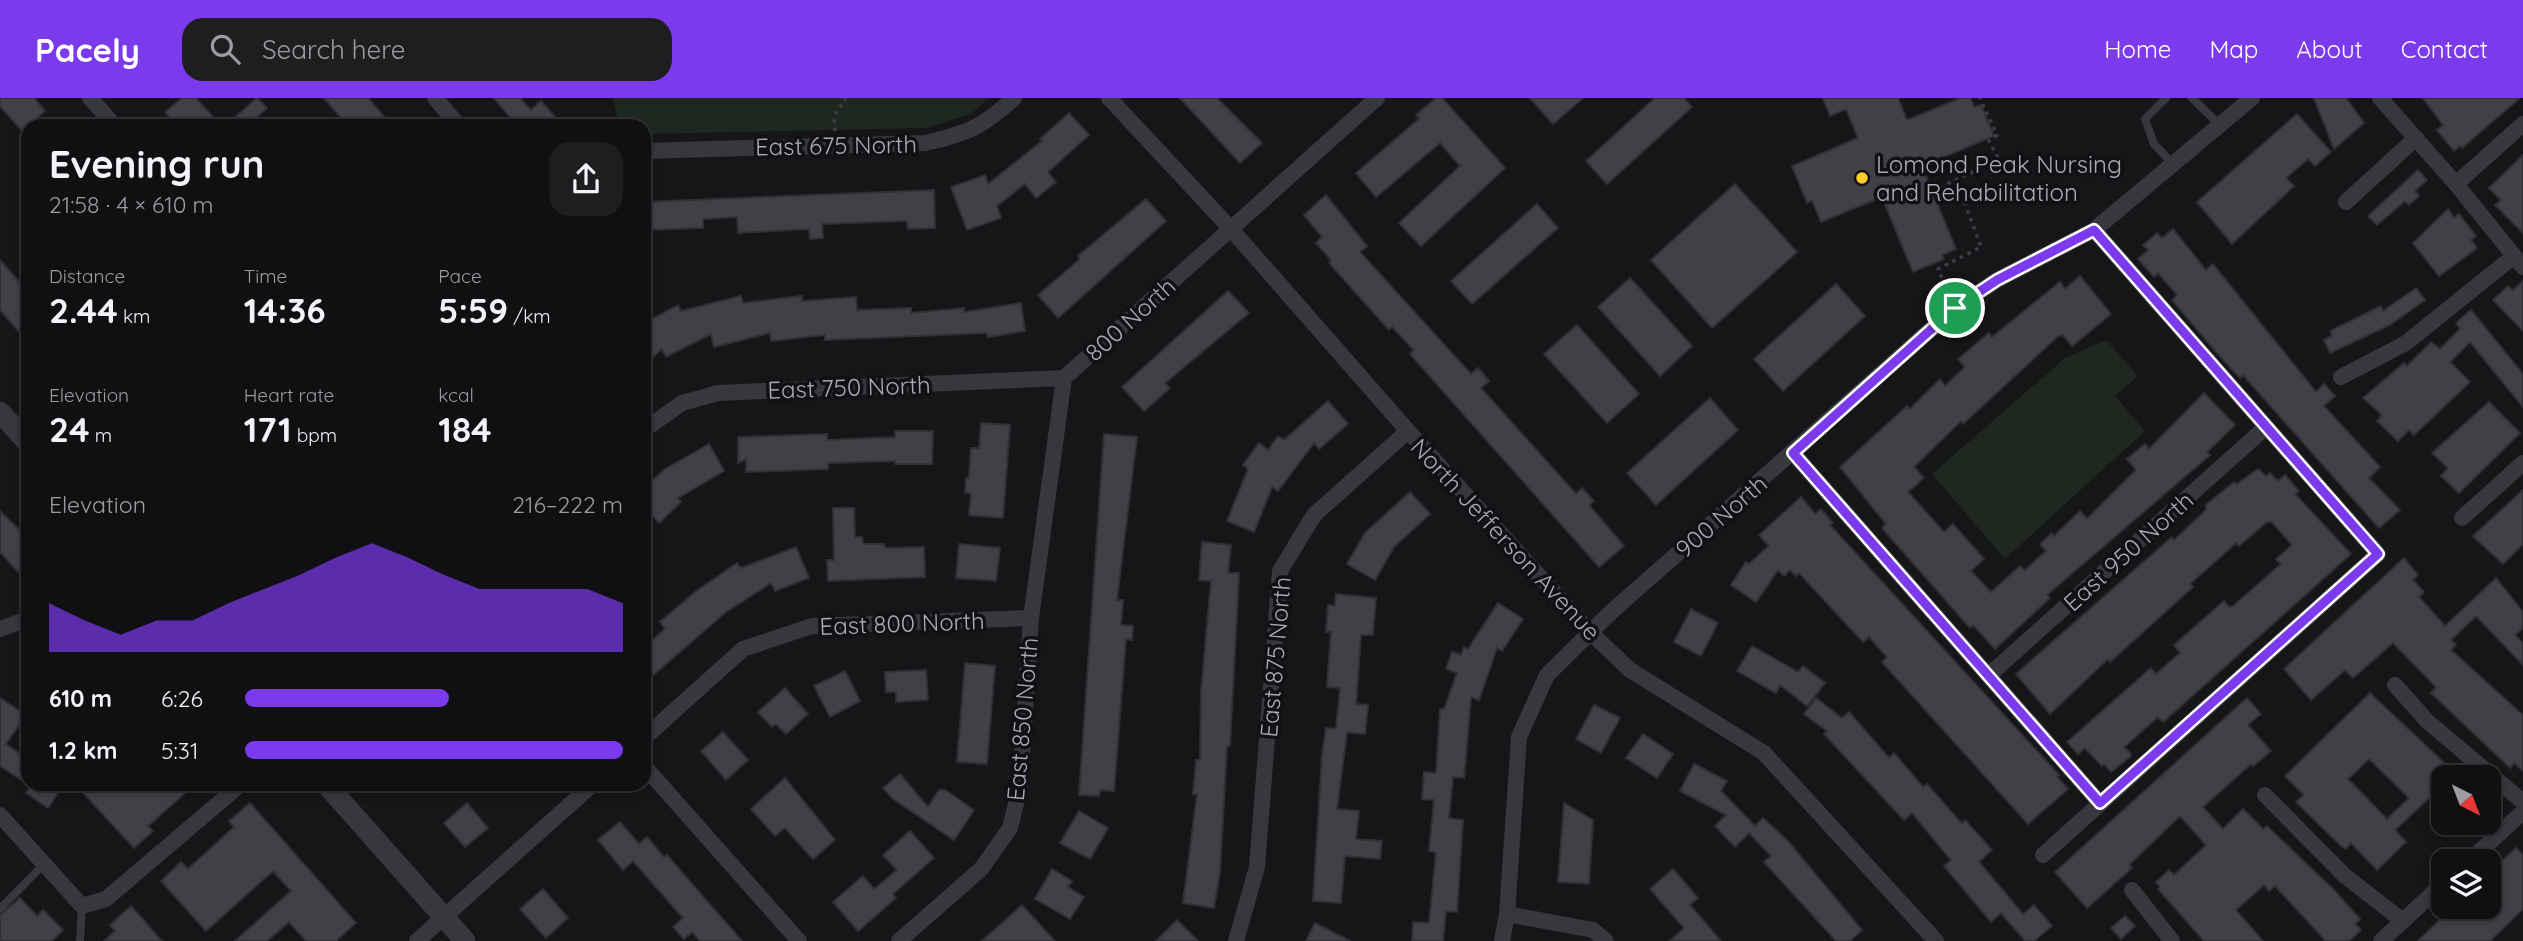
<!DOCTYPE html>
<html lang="en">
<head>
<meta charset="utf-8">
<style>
  body { margin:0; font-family:Quicksand,sans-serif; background:#1e1e21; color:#f1f3f6; height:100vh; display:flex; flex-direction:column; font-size:26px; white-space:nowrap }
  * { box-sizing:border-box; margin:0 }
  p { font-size:23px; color:#9c9da0 }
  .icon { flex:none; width:38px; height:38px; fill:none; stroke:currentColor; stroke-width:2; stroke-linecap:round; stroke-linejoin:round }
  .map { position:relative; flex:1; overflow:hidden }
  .details { position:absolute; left:21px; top:21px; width:630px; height:672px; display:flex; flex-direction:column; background:#101013; border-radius:21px; box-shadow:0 4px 10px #0003,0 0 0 2px #303033 }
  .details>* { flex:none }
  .needle { width:46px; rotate:138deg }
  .buttons { position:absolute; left:2431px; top:667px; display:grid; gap:14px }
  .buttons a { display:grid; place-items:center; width:70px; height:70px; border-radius:14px; background:#101013; box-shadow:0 4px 10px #0003,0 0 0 2px #303033; font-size:35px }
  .pin { position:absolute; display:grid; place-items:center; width:60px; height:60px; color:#fff; margin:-30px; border:4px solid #fff; border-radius:50%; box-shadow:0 2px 7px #0007 }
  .round { display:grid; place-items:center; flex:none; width:74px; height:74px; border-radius:21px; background:#1e1e21 }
  .summary { display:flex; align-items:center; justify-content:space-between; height:119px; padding:0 28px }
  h1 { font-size:38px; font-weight:700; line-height:52px }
  .figures { display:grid; grid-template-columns:repeat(3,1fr); gap:10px; height:119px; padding:7px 28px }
  .figures div { display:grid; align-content:center }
  .figures b { font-size:35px; font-weight:700 }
  .figures small { font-size:19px; font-weight:400 }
  .figures p { font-size:19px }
  .chart { height:196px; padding:14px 28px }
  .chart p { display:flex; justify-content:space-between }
  .chart svg { width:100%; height:126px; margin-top:7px; fill:#7c3aed; opacity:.7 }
  ul { padding:0 28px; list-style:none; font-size:23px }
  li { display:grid; grid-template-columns:112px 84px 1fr; align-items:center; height:52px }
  li i { height:18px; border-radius:9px; background:#7c3aed }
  header { display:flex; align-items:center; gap:42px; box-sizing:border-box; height:98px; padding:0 35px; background:#7c3aed; color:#fff }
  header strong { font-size:33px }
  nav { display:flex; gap:38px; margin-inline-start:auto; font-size:24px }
  .search { width:490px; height:63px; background:#1e1e21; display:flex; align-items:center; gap:18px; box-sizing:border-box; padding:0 24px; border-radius:21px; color:#9c9da0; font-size:26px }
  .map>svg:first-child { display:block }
  .green { fill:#1e2720 }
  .building { fill:#404046; stroke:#313035; stroke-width:2; fill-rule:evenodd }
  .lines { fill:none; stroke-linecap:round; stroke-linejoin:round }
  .path { stroke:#3d3e45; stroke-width:3.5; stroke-dasharray:3.5 5; stroke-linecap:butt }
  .service { stroke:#37373e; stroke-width:8 }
  .minor { stroke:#37373e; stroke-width:16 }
  .tertiary { stroke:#37373e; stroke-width:21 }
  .route-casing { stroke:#fff; stroke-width:14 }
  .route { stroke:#7c3aed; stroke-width:9 }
  .poi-dot { fill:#ffcd28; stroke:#111114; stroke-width:2.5 }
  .labels { text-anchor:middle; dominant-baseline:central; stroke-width:7; stroke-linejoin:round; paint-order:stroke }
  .street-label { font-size:24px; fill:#a7abba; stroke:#111114 }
  .poi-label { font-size:24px; fill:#a7abba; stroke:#111114; text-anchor:start }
</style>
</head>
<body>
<header>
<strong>Pacely</strong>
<div class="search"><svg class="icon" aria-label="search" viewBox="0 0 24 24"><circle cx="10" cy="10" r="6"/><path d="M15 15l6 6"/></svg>Search here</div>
<nav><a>Home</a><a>Map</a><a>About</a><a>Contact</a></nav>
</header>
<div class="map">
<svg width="2523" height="843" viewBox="0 0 2523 843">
  <rect width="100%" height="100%" fill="#161619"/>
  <g class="green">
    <polygon points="613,0 989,0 971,16 926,30 644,36 644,28 619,28"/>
    <polygon points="2106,242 2138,278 2115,298 2145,333 2005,461 1932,376 2065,260"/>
  </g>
  <g class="building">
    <polygon points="0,0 34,0 45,13 22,33 0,8"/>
    <polygon points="182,0 196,0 221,28 177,28 165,14"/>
    <polygon points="257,0 267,10 247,28 225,28"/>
    <polygon points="324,0 368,0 392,28 348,28"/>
    <polygon points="494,0 520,0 531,12 541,3 563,28 512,28 515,25"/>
    <polygon points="1180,0 1217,0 1262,45 1240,65"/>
    <polygon points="1436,0 1442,0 1505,70 1421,148 1399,125 1460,68 1440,45 1376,99 1356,75 1419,21 1416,17"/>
    <polygon points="1530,0 1583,0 1553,26"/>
    <polygon points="1655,0 1684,0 1692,9 1607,86 1586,63"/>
    <polygon points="1823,0 1898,0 1907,22 1961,0 1970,0 1974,9 1981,7 1994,38 1922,68 1956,151 1942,157 1944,161 1913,174 1882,99 1821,124 1812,102 1807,105 1792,68 1858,40 1846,11 1830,18"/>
    <polygon points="2314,0 2346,0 2364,25 2334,51"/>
    <polygon points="2423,0 2520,0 2462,50 2460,48 2454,53 2437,32 2443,27"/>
    <polygon points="1069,15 1089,37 1048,74 1056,84 1036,100 1025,86 997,108 1001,120 967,132 951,89 985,77 988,86 1042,43 1040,41"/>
    <polygon points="2297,16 2331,54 2315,68 2308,61 2286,80 2294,88 2232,146 2197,104"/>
    <polygon points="2523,57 2523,135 2495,107 2501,102 2489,90"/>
    <polygon points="2418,72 2427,82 2415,93 2419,98 2409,107 2405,103 2377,127 2368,118"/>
    <polygon points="1735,86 1797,154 1712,230 1651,162"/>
    <polygon points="934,92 935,130 908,131 907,123 822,126 823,140 810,141 809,131 738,135 737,119 703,121 703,130 644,132 644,104"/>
    <polygon points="1326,97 1367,148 1360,154 1471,276 1478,270 1489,283 1481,290 1576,396 1582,390 1594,403 1589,407 1624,448 1599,469 1410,256 1414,252 1392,229 1389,232 1329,165 1331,162 1316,145 1322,139 1304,117"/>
    <polygon points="1146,101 1166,123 1058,220 1038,197 1080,161 1078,158"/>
    <polygon points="1537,106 1558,130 1472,206 1451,183"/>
    <polygon points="2448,111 2454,120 2459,116 2476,138 2471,142 2477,150 2439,178 2413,145"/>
    <polygon points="2173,131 2206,172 2213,166 2316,294 2324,286 2335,298 2324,308 2380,369 2369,380 2400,412 2379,430 2243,277 2240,280 2224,263 2172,202 2177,197 2158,175 2154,179 2138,161 2148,152 2143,147 2157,135 2162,140"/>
    <polygon points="0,162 28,194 28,244 0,212"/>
    <polygon points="2080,178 2111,216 2072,248 2063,237 2057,239 1963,326 1961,323 1914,369 1924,380 1908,394 1944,434 1953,426 1984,461 1971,473 1991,494 2020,468 2025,472 2046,453 2040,446 2052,435 2054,438 2080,413 2087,421 2136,372 2127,361 2145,346 2149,351 2204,295 2235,327 2207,354 2210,357 2047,497 2050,500 1995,551 1973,527 1970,530 1882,430 1886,426 1840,369 1907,308 1910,311 1940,281 1945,288 1965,269 1958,261 1989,235 1992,239 2060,184 2065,191"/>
    <polygon points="1630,180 1692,248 1660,278 1598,209"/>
    <polygon points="2523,183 2523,233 2493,202 2508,188 2513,192"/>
    <polygon points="1836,186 1865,218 1783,293 1754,261"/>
    <polygon points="2416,190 2425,202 2390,227 2330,255 2324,242 2332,238 2330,233 2381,208 2383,213"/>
    <polygon points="1228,193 1249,215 1165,285 1170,290 1144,313 1122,289"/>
    <polygon points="741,198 743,205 802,198 802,203 856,199 857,212 911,210 911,215 964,210 964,214 1021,205 1025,233 988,239 987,235 825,242 825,237 771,243 770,235 714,249 711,236 666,259 662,251 644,267 644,225 678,207 681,213"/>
    <polygon points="2471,212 2523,276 2523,309 2470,244 2450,264 2470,284 2414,337 2409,332 2398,343 2377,323 2382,317 2363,300 2404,265 2407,268 2431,244 2440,251 2460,231 2456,225"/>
    <polygon points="1577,227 1639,296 1607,325 1544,256"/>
    <polygon points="1710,300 1738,332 1656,407 1627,375"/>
    <polygon points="1328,303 1348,326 1319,351 1314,345 1278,393 1272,389 1254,434 1227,423 1248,371 1243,367 1259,345 1268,352 1278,338 1284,342"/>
    <polygon points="2489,304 2520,335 2459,395 2441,378 2448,370 2432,355"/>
    <polygon points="981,325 1010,327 1003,420 969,417 971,395 965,395 966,380 969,380 971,350 979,350"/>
    <polygon points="895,333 933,333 932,366 895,366 895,363 828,365 828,371 746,374 746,361 738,365 738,339 827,336 827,342 895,339"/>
    <polygon points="1104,336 1137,339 1117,502 1123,502 1121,527 1133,528 1132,542 1126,541 1114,693 1100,692 1099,698 1079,697"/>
    <polygon points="709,346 724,373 678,400 681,404 659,425 644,408 644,390 665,371"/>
    <polygon points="2258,371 2266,378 2270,375 2278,383 2285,377 2299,393 2295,396 2351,456 2163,624 2158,619 2124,649 2131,656 2130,659 2111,674 2104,666 2102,668 2085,650 2078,656 2067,644 2151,570 2156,576 2180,555 2174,547 2224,503 2229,509 2233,508 2281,466 2276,461 2292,447 2272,424 2267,424 2239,448 2236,445 2190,486 2193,489 2110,564 2108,561 2050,616 2016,576 2172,439 2174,442 2206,412 2206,407 2234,384 2237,386"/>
    <polygon points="2523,392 2523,446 2503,466 2473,438"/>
    <polygon points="1410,394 1430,416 1394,449 1375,482 1347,466 1365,435"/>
    <polygon points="1801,399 1815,416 1821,411 1833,425 1830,427 2059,677 2057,679 2068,691 2028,726 1882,564 1887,559 1869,539 1863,544 1799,475 1796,478 1790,472 1784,478 1778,472 1756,504 1731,487 1746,464 1749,466 1769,448 1759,437"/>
    <polygon points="833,410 854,410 855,439 862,439 863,446 884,446 885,450 924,449 925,479 828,483 827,462 834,462"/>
    <polygon points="0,413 28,440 28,485 0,454"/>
    <polygon points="1202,444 1231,447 1228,475 1239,475 1230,648 1227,648 1220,774 1214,810 1183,805 1197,696 1193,696 1196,662 1200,662 1201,594 1211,483 1199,482"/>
    <polygon points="959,446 1000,450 996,483 956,480"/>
    <polygon points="796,449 809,480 775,493 771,485 726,514 644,585 644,549 665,531 660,524 695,494 737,465 741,470"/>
    <polygon points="2404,460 2418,477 2413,482 2424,494 2419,499 2445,528 2496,480 2523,514 2523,530 2515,537 2523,545 2523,567 2476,518 2451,542 2456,547 2451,552 2523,617 2523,673 2514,665 2510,670 2431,595 2436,589 2393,545 2353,580 2345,572 2311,602 2284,571"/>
    <polygon points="1336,496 1376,500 1373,537 1361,537 1356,606 1368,607 1365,636 1347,634 1337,711 1359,713 1356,741 1382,743 1380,761 1345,758 1341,805 1313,803 1322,657 1326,630 1336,631 1340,590 1327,589 1331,534 1326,534 1328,507 1335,508"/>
    <polygon points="1498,505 1523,521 1502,553 1497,550 1479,602 1471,599 1464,680 1453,679 1449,720 1463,722 1457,814 1446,813 1443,843 1412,843 1413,824 1429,825 1436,754 1429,753 1434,702 1422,701 1424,674 1436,675 1440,611 1444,611 1457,575 1446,571 1452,554 1461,557 1464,549 1468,551"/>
    <polygon points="1691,511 1718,525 1701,558 1674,544"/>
    <polygon points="1752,548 1798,574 1803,568 1825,585 1807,608 1780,587 1776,595 1737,573"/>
    <polygon points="965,565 995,568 987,666 957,664"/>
    <polygon points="926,572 928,602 896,604 896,594 886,594 885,574"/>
    <polygon points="845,573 860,603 830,619 814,588"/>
    <polygon points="785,590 808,616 786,636 776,626 772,629 758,614"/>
    <path d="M2370 595 2455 675 2451 679H2443V687L2395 732 2406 744 2377 772 2351 745 2346 751 2341 748 2296 704 2304 697 2285 678ZM2369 661 2409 700 2387 721 2348 681Z"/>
    <polygon points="0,600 26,617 6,646 28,661 28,686 0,668"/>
    <polygon points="1816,600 1842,620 1849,614 1889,660 1894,655 1923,689 1927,686 1962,726 1965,722 1992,752 1979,764 2023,816 2034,807 2052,828 2034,843 2025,843 2001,815 1991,824 1944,768 1951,762 1912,715 1904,722 1824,636 1827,633 1804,616"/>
    <polygon points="2247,600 2261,616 2248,627 2271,653 2253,668 2251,666 2203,709 2223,731 2243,711 2263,731 2267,728 2334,792 2360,821 2355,826 2361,832 2349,843 2326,843 2275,788 2269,793 2264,787 2236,812 2263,843 2204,843 2158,791 2160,789 2156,784 2169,772 2174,777 2206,747 2180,718 2129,767 2132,770 2087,810 2055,774"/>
    <polygon points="1594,607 1620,620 1601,655 1576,641"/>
    <polygon points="723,634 748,662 726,682 701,653"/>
    <polygon points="1643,636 1673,656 1657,680 1626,660"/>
    <polygon points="1694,666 1727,683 1721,693 1755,728 1763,720 1788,743 1862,832 1850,843 1836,843 1764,764 1771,758 1749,735 1735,749 1715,728 1726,717 1680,693"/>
    <polygon points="900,676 928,709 939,692 945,692 974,712 954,742 893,701 883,690"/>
    <polygon points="785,680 835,742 813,761 785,730 775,738 751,711"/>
    <polygon points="32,686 64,686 48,710 26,695"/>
    <polygon points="75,686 195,686 148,728 153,733 134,750"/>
    <polygon points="250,705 356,825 336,843 306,843 289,824 267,843 235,843 291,793 273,773 206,833 161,783 181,764 188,771 234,729 229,723"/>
    <polygon points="467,705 488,730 465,749 444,725"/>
    <polygon points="1564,705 1593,722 1589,786 1558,784"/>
    <polygon points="1079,713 1108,730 1090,761 1060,745"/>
    <polygon points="620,724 639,746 647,739 664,759 667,757 742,843 700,843 692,834 684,841 673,829 683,820 633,763 623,772 598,742"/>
    <polygon points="910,733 934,760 893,796 896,800 858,833 833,804 863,778 874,791 897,772 883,757"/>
    <polygon points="2516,750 2523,757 2523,811 2490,843 2418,843 2454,808 2488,808 2488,776"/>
    <polygon points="1052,771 1072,783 1068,789 1084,799 1070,821 1035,801"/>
    <polygon points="1673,771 1698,800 1690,807 1721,843 1670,843 1684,830 1650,791"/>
    <polygon points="543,791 568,820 546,840 520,811"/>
    <polygon points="20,800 37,818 43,812 63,832 52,843 0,843 0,817"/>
    <polygon points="1022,807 1055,843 982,843"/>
    <polygon points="131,808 162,843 104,843 115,833 110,827"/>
    <polygon points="2125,818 2135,828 2121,841 2111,830"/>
    <polygon points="1177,822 1198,843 1156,843"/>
    <polygon points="1315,825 1350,843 1306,843"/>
  </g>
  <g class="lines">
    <g class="path">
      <polyline points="835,33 834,18 846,0"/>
      <polyline points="1932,93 1999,62 1989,43 1997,37 1980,0"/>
      <polyline points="1949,195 1938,171 1981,149 1956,81"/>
    </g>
    <g class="service">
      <polyline points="2166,0 2145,21 2154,46 2173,66"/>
      <polyline points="2192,0 2221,28"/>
      <polyline points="0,811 44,766"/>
      <polyline points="80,843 82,808"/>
    </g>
    <g class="minor">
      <polyline points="90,0 115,28"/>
      <polyline points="435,0 459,28"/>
      <polyline points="1109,0 1231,131 1408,333 1590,534 1630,572 1764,655 1936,843"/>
      <polyline points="2380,0 2456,86 2523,169"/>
      <path d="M644 53 925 45C966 36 983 29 1014 0"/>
      <polyline points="2456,86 2523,26"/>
      <polyline points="2346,104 2416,40"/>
      <polyline points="2341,279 2406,245 2514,158"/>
      <polyline points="644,332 682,305 718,295 1064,280"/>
      <polyline points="1793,355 2100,705"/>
      <polyline points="2462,420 2523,365"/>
      <polyline points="0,531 28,521"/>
      <polyline points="1989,577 2266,329"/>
      <polyline points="2395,587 2427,623 2523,704"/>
      <polyline points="644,640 743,551 812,528 1031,520"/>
      <polyline points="644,668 799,843"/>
      <polyline points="2265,697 2345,778 2403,823"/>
      <polyline points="0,717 82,808 106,801 241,686"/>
      <polyline points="2043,757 2378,456 2094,132"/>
      <polyline points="2469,763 2523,714"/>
      <polyline points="2132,792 2172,843"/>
      <polyline points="1507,816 1593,832 1606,843"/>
      <polyline points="417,843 593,686"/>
      <polyline points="899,843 981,771 1010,730 1020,689 1031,520 1064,280 1377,0"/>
      <polyline points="1236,843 1257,769 1280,473 1314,417 1408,333"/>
      <polyline points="1502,843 1507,816 1519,639 1547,577 1609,516 1955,210 1997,182 2094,132 2252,0"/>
      <polyline points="2381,843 2443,786"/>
    </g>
    <g class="tertiary">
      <polyline points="0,314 28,345"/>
      <polyline points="326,686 465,843"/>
    </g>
  </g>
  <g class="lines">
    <g class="route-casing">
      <polygon id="route" points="2094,132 2378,456 2100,705 1793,355 1955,210 1997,182"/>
    </g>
    <use href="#route" class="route"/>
  </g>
  <circle class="poi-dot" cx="1862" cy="80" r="7"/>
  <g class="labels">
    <g class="street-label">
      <text transform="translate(836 47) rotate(-1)">East 675 North</text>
      <text transform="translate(1130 221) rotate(-42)">800 North</text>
      <text transform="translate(849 289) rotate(-2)">East 750 North</text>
      <text transform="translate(1721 418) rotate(-41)">900 North</text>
      <text transform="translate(1506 441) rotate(47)">North Jefferson Avenue</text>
      <text transform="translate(2128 453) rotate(-42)">East 950 North</text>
      <text transform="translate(902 525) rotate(-2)">East 800 North</text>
      <text transform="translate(1275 559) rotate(-85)">East 875 North</text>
      <text transform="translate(1022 621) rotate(-85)">East 850 North</text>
    </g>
    <g class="poi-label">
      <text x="1876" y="66">Lomond Peak Nursing<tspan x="1876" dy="28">and Rehabilitation</tspan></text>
    </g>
  </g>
</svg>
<div class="buttons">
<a><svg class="needle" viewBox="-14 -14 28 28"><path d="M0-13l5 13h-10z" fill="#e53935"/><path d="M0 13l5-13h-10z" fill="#9c9da0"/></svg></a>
<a><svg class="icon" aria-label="layers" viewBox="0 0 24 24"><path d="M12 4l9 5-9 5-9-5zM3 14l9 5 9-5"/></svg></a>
</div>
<div class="pin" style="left:1955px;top:210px;background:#1e9e55"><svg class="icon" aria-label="arrive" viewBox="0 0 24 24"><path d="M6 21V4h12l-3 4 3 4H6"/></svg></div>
<section class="details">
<div class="summary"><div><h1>Evening run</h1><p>21:58 · 4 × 610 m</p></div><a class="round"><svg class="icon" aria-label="share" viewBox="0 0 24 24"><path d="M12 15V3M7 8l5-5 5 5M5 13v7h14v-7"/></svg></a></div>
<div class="figures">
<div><p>Distance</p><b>2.44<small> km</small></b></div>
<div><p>Time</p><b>14:36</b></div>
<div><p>Pace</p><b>5:59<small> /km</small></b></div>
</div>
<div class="figures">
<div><p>Elevation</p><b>24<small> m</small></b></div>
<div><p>Heart rate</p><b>171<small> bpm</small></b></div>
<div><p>kcal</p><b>184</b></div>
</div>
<div class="chart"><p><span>Elevation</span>216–222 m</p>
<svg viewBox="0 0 160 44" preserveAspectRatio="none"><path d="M0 44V27L10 33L20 38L30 33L40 33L50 27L60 22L70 17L80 11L90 6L100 11L110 17L120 22L130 22L140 22L150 22L160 27V44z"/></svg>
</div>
<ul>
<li><b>610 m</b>6:26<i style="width:54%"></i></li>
<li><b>1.2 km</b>5:31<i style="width:100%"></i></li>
</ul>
</section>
</div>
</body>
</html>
